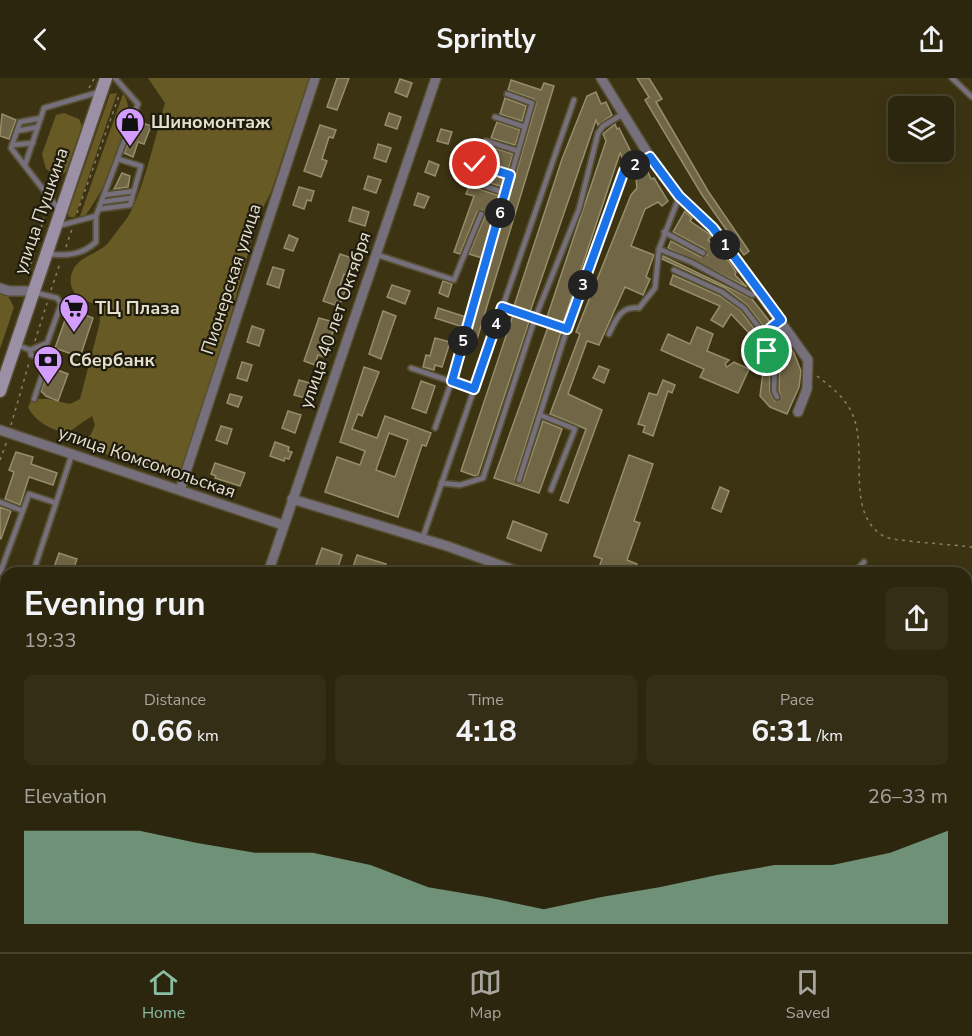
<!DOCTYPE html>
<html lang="en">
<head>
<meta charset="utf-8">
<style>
  body { margin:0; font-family:"Nunito Sans",sans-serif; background:#352e17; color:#f1f3f6; height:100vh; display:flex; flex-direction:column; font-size:22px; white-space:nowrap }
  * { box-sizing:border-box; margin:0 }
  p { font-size:20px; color:#a7a59e }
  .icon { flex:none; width:33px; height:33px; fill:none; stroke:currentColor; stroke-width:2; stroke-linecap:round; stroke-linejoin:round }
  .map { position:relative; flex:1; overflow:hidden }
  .sheet { position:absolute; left:0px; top:489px; width:972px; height:386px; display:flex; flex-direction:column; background:#2d260e; border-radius:18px 18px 0 0; box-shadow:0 6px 24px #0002,0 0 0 2px #48432e }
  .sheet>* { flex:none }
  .fabs { position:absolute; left:888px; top:18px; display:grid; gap:12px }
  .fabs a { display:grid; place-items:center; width:66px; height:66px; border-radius:9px; background:#2d260e; box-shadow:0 6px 24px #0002,0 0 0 2px #48432e; font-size:30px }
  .pin { position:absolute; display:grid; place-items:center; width:51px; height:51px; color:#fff; margin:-26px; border:3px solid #fff; border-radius:50%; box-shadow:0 2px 6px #0007 }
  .km { position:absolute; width:30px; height:30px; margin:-15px; border-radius:50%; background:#222; color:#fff; font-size:16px; line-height:30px; text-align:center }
  .round { display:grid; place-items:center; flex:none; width:63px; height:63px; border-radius:9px; background:#352e17 }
  .overview { display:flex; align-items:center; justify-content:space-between; height:102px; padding:0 24px }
  h1 { font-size:33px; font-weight:700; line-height:45px }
  .figures { display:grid; grid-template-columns:repeat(3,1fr); gap:9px; height:102px; padding:6px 24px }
  .figures div { display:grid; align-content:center; border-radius:9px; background:#352e17; text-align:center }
  .figures b { font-size:30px; font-weight:700 }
  .figures small { font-size:16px; font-weight:400 }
  .figures p { font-size:16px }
  .chart { height:168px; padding:12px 24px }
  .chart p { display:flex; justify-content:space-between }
  .chart svg { width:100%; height:108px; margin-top:6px; fill:#8abfa5; opacity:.7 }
  header { display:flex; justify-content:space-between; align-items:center; height:78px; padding:0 24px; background:#2d260e; font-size:27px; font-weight:700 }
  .menu { display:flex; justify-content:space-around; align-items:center; height:84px; border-top:2px solid #48432e; background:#2d260e; font-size:16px; color:#a7a59e }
  .menu a { display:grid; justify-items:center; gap:3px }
  .menu .on { color:#8abfa5 }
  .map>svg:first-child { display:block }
  .green { fill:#685a25 }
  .building { fill:#716746; stroke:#968d6a; stroke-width:1.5; fill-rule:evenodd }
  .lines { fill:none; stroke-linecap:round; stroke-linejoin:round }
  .service-casing { stroke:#574f31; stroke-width:8 }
  .minor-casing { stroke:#574f31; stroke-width:12 }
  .tertiary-casing { stroke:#574f31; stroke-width:15 }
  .secondary-casing { stroke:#574f31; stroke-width:15 }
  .path { stroke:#888167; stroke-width:1.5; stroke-dasharray:3 4.5; stroke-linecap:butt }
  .service { stroke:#766f7c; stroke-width:4.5 }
  .minor { stroke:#766f7c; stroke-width:9 }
  .tertiary { stroke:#766f7c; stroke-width:12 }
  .secondary { stroke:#9b90a5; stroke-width:12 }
  .route-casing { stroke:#fff; stroke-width:12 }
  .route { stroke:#1a73e8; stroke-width:8 }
  .labels { text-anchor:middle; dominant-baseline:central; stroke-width:4.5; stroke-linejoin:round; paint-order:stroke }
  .poi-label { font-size:18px; font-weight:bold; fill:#e5dfcd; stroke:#1f1b0d; text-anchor:start }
  .street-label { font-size:18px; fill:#e5dfcd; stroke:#1f1b0d }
</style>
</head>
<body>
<header><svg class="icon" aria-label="back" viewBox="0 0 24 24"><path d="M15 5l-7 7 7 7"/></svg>Sprintly<svg class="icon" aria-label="share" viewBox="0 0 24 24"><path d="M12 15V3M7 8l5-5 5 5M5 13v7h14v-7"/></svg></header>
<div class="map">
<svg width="972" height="874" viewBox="0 0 972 874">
  <rect width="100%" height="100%" fill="#3c3313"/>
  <g class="green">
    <path d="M148 0H309L271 114 258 140 212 305 181 400 80 368 72 362 90 358 95 347 92 338 67 355C52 352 35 344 28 329L32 321H48L70 326 80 321 100 244 99 228C85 222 68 218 71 198 75 178 96 178 108 165 113 159 119 150 125 143 141 123 157 52 165 25Z"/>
    <polygon points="117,15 75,139 69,139 68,135 110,16"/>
    <path d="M123 16C143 39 101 119 83 140L80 138Z"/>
    <polygon points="64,35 79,41 82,48 66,94 59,98 46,91 42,76 56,37"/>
    <polygon points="0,214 8,218 14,229 0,271"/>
    <polygon points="6,730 6,868 97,869 95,874 0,874 0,749"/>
  </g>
  <g class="building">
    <polygon points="337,0 349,0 337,32 327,29"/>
    <polygon points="637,0 649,0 662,21 656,24 708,113 749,173 744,177 702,117 645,22 649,19"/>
    <polygon points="400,1 412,5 407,19 395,14"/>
    <polygon points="511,2 541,12 544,5 554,8 477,261 469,259 536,26 534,21 508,12"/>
    <polygon points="596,14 601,26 606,24 612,37 598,47 596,42 530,234 514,228 562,81 587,18"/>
    <polygon points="505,20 526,28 522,43 500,36"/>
    <polygon points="389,35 401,39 397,51 385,47"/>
    <polygon points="2,36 16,42 9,61 0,58"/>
    <polygon points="137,43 151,48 144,66 138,64 133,79 124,75"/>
    <polygon points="497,44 520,52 515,67 491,60"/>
    <polygon points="615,46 617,51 619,50 635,82 626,87 620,75 563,245 547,239 606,63 603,56"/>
    <polygon points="320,47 336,52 333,60 329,59 322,81 327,83 321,99 304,93"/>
    <polygon points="441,51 452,54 448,66 437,63"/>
    <polygon points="378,66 391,70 386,84 374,80"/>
    <polygon points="482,66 513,76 508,92 477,82"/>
    <polygon points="429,83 439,87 435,98 425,94"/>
    <polygon points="645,87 651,101 654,100 668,123 662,128 658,124 645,131 631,168 654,177 646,199 650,201 643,217 625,209 599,267 587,263 568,316 602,332 568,425 560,422 586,351 550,336 580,256 576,254 631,117 637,110 635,92"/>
    <polygon points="474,91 506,100 503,109 471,99"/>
    <polygon points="122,95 130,98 128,109 114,111"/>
    <polygon points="368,98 381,102 376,115 364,111"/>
    <polygon points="469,108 500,118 482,180 469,176 485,138 482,132 477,134 460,176 454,174 474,118 466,116"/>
    <polygon points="299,109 314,113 311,123 307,122 304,131 293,127"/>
    <polygon points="418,115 429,119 424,130 414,127"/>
    <polygon points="353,129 369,134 365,148 349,143"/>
    <polygon points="685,133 692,140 690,143 708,155 711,158 708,162 720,172 717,176 729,183 736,194 735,197 747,209 668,170 671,163 701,179 707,177 705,171 673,154"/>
    <polygon points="289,157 298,161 293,173 284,170"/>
    <polygon points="340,176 352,180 350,186 355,188 351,199 344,196 339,211 345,213 340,226 336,224 335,227 323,223"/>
    <polygon points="663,178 752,221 770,244 764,249 747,227 725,210 662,181"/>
    <polygon points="273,189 284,192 279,210 267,206"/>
    <polygon points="673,197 720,218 741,233 755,252 749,255 731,236 723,249 711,242 720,228 670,206"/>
    <polygon points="443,203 452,206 448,219 439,215"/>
    <polygon points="392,207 410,213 405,226 387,219"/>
    <polygon points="438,230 466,239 463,249 435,240"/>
    <polygon points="69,231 93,240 80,279 55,270"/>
    <polygon points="383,233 396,238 381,281 369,276"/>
    <polygon points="513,237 529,244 478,397 475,398 461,393"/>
    <polygon points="319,240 330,243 328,249 334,251 324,279 318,277 315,287 304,283"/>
    <polygon points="252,248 264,252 259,268 247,264"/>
    <polygon points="548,249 561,254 515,401 518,406 523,403 543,343 562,351 539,415 494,400"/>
    <polygon points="697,249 713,256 707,273 729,282 725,286 727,289 734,284 749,291 738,315 700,299 704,291 661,272 668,256 690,266"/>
    <polygon points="776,251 794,275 801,293 799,309 787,336 770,329 760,318 764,285 769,285 770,314 775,323 781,320 779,312 780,285 768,264 774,261 771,257"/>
    <polygon points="435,260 450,264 442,289 435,287 434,292 423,289 426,277 430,278"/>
    <polygon points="242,284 252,287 247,303 237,300"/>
    <polygon points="599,288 609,292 604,305 593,300"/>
    <path d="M364 289 379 294 362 338 358 336 352 351 377 360 385 338 431 355 426 368 422 367 398 439 325 414 337 379 360 387 365 373 340 364ZM389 355 408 362 395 399 376 392Z"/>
    <polygon points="55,291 68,296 58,323 46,318 41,313 48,293"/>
    <polygon points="299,302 310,305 305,320 294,317"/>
    <polygon points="663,302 675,307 672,315 668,313 653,358 643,354 645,348 638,346 649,315 657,317"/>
    <polygon points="421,303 435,308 426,335 412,330"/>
    <polygon points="230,316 242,319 238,329 227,325"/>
    <polygon points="288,333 301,337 295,355 282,350"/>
    <polygon points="221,348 232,351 227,366 216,362"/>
    <polygon points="275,364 289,369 288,373 292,374 289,381 285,380 284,383 270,378"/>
    <polygon points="16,374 33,379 31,386 57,395 53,407 29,399 20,427 5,421 14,394 9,392"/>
    <polygon points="629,377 653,386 634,443 640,445 627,482 637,486 634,495 597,495 602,481 594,478"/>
    <polygon points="215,385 245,395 240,408 215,400 216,398 211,396"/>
    <polygon points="720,409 729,413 721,434 712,430"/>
    <polygon points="0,429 11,433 1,461 0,460"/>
    <polygon points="513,443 547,456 541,473 507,460"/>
    <polygon points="322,470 342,477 336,495 313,495"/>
    <polygon points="59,475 77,481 72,495 52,495"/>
    <polygon points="357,477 386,486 383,495 371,495 353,489"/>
  </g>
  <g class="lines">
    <g class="service-casing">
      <g id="service">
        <polyline points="952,0 972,19"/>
        <polyline points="495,39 525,49"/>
        <polyline points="41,40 20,44 11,70 60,133"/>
        <polyline points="17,53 38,49"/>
        <polyline points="486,63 518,73"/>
        <polyline points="12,67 33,65"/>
        <polyline points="475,86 510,97"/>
        <polyline points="25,87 44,30 99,14"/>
        <polyline points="468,103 506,115"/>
        <polyline points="104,117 134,113"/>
        <polyline points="102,124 131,120"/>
        <polyline points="99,131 130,127 141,88 118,81"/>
        <polyline points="58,148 96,138 138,26 115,0"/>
        <polyline points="664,154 703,175"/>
        <polyline points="659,171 691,184 752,217 759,214"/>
        <path d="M48 176C67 178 82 177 96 164V138"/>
        <polyline points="375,176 454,202 481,136"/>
        <polyline points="674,192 722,214 744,230 764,256"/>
        <polyline points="567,251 535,240 579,131 598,55 603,48 623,36"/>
        <path d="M609 256C616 242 620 228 639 230L655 210 659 171 679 119"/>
        <polyline points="17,267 30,272 47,265 61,226 57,220 33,214"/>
        <polyline points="30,272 31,277 47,283 34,321"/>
        <polyline points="411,290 474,311"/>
        <polyline points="777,319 774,313 775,286 762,264 769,250 781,242"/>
        <polyline points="540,337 575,351 551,412"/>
        <polyline points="435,350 452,302 532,25 507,16"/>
        <polyline points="519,402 567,251 624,93 650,79"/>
        <polyline points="441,405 460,407 483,400 535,240 502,229"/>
        <polyline points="0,424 23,433"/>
        <polyline points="422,462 574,22"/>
        <polyline points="0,495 29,416 56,425"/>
        <polyline points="33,495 72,376"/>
        <polyline points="854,495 864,484"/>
        <polyline points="0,565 6,567"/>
        <polyline points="966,684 972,683"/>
        <polyline points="966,691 972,697"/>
        <polyline points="966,778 972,783"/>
      </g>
    </g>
    <g class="minor-casing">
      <g id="minor">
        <polyline points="601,0 650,79 679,119 713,150 808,282 807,311 798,334"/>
        <polyline points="0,210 9,213 32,213"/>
        <polyline points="0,352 283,447"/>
        <polyline points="180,412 315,0"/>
        <polyline points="292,421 447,468 522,495"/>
        <polyline points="268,495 436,0"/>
        <polyline points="143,874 145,868"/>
        <polyline points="343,874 348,868"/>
        <polyline points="708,874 713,868"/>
      </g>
    </g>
    <g class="tertiary-casing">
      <g id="tertiary">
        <polyline points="0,610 6,612"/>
        <polyline points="432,868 439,874"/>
      </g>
    </g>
    <g class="secondary-casing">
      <polyline id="secondary" points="0,313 106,0"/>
    </g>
    <g class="path">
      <polyline points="89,10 94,1"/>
      <polyline points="77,135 120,15"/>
      <polyline points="66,169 72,151"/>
      <polyline points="29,193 47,129"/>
      <polyline points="51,212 60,185"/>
      <polyline points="35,263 47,225"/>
      <path d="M817 298C834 311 851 324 856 347 865 382 847 438 885 459 893 463 957 467 972 469"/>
      <polyline points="11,347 29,285"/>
      <polyline points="0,382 7,363"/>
    </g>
    <use href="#service" class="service"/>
    <use href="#minor" class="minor"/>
    <use href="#tertiary" class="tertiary"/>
    <use href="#secondary" class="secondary"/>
  </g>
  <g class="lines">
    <g class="route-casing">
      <path id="route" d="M475 86 510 97 452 303 474 311 502 229 567 251 624 93 650 79 679 118 713 150 781 242C768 251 759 257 767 273"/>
    </g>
    <use href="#route" class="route"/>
  </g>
  <defs>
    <g id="shop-pin" transform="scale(1.5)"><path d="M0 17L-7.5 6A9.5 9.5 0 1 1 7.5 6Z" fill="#d39cfd" stroke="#1f1b0d"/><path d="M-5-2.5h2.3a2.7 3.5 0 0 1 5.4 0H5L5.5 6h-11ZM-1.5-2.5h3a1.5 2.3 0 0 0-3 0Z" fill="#111"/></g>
    <g id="supermarket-pin" transform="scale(1.5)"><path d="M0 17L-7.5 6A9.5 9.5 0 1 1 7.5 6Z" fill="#d39cfd" stroke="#1f1b0d"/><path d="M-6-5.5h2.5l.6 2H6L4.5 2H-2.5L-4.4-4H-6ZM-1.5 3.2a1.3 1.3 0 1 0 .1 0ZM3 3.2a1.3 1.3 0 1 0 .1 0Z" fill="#111"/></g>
    <g id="bank-pin" transform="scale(1.5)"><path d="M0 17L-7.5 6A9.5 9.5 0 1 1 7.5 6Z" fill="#d39cfd" stroke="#1f1b0d"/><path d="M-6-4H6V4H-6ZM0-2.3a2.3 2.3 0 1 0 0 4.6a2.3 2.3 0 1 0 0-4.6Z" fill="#111"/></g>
  </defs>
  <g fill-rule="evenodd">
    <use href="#shop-pin" x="130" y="44"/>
    <use href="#supermarket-pin" x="74" y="230"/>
    <use href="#bank-pin" x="48" y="282"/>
  </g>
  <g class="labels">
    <g class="poi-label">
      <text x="151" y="44">Шиномонтаж</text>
      <text x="95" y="230">ТЦ Плаза</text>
      <text x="69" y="282">Сбербанк</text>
    </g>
    <g class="street-label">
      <text transform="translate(41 133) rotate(-71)">улица Пушкина</text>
      <text transform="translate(231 201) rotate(-72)">Пионерская улица</text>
      <text transform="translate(335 242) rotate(-71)">улица 40 лет Октября</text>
      <text transform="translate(147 384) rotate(19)">улица Комсомольская</text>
    </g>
  </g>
</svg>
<div class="fabs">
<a><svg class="icon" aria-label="layers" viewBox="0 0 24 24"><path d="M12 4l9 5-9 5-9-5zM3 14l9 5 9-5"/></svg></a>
</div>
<div class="pin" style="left:767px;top:273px;background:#1e9e55"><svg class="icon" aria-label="arrive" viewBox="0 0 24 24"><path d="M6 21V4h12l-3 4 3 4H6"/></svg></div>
<div class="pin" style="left:475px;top:86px;background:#d93025"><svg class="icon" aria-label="check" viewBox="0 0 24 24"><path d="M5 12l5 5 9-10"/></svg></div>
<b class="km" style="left:725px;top:167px">1</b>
<b class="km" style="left:635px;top:87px">2</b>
<b class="km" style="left:583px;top:207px">3</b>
<b class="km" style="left:496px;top:246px">4</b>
<b class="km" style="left:463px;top:263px">5</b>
<b class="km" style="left:500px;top:135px">6</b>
<section class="sheet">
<div class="overview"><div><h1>Evening run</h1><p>19:33</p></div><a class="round"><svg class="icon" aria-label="share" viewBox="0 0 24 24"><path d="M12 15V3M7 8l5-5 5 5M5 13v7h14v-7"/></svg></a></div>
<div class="figures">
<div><p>Distance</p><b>0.66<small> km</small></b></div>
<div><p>Time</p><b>4:18</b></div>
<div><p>Pace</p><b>6:31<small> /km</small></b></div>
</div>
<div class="chart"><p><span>Elevation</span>26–33 m</p>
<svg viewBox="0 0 160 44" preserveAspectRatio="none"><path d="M0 44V6L10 6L20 6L30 11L40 15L50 15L60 20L70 29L80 33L90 38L100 33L110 29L120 24L130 20L140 20L150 15L160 6V44z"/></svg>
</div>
</section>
</div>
<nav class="menu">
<a class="on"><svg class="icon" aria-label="home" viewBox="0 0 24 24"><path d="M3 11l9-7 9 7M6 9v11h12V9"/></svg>Home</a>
<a><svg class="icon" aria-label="map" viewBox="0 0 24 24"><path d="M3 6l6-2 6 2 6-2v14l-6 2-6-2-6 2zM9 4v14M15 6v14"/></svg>Map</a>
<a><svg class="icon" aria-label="saved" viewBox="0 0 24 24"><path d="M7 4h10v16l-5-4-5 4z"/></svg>Saved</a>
</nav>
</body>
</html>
